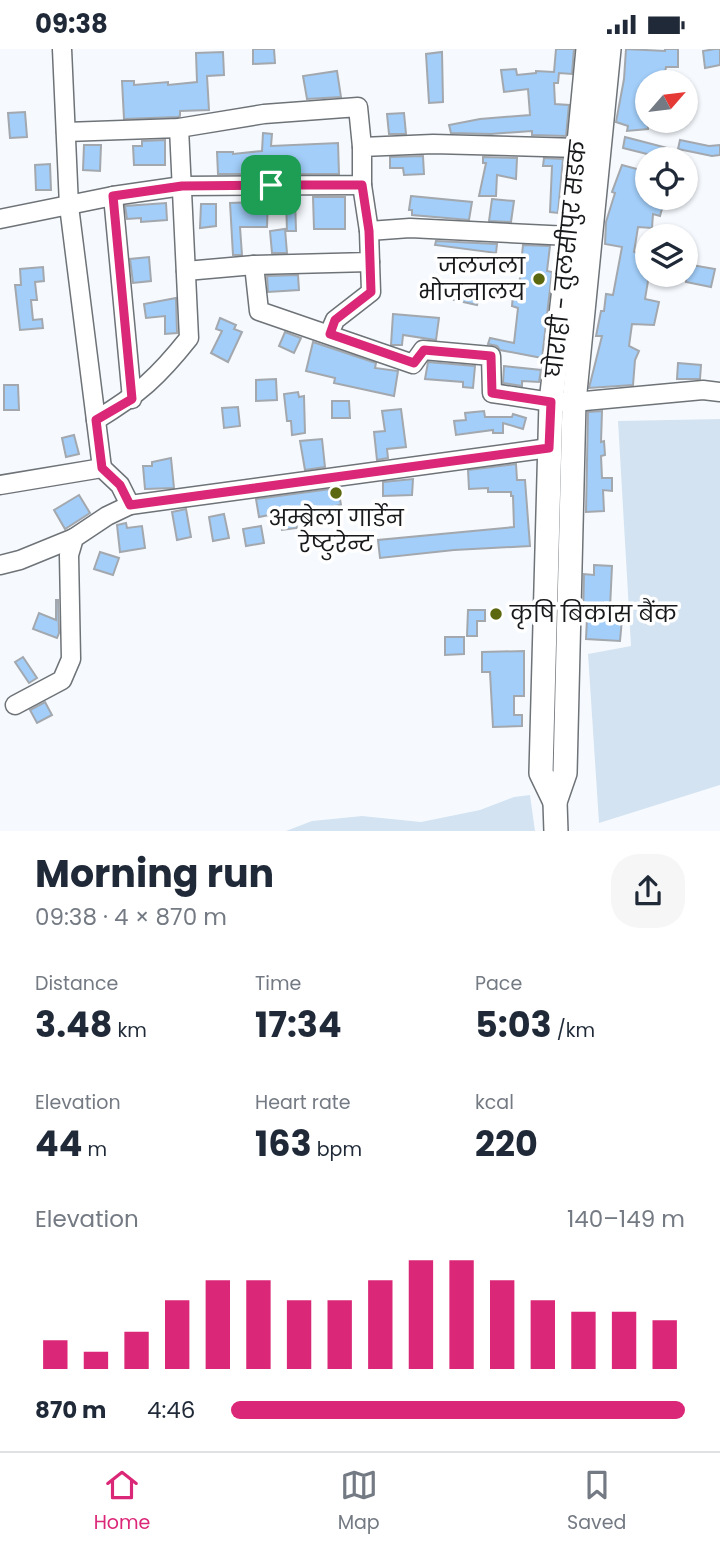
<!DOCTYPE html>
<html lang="en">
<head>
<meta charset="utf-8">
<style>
  body { margin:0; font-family:Poppins,"Noto Sans Devanagari",sans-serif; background:#f6f6f7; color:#1f2937; height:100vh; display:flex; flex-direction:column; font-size:26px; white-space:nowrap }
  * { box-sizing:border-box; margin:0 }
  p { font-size:23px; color:#747a83 }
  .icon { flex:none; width:38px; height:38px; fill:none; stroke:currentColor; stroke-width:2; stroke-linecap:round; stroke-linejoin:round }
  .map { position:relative; height:782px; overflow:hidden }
  .panel { display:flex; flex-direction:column; background:#fff; flex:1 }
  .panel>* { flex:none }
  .needle { width:46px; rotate:62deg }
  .tools { position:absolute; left:635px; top:21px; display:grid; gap:14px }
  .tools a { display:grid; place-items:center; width:63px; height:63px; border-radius:50%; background:#fff; box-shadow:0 2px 5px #0004; font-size:35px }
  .pin { position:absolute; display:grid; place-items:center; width:60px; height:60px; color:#fff; margin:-30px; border-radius:14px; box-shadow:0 4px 10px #0006 }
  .round { display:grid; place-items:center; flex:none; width:74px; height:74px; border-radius:28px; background:#f6f6f7 }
  .head { display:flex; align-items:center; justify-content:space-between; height:119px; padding:0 35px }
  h1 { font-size:38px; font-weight:700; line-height:52px }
  .stats { display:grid; grid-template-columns:repeat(3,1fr); gap:10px; height:119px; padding:7px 35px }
  .stats div { display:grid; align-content:center }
  .stats b { font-size:35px; font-weight:700 }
  .stats small { font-size:19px; font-weight:400 }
  .stats p { font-size:19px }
  .chart { height:196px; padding:14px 35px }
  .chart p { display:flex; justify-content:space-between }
  .chart svg { width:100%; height:126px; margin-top:7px; stroke:#db2777; stroke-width:6 }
  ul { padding:0 35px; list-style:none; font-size:23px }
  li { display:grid; grid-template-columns:112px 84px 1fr; align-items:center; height:52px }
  li i { height:18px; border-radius:9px; background:#db2777 }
  .status { display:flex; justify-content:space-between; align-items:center; height:49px; padding:0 35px; background:#fff; direction:ltr }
  .status svg { height:19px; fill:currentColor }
  .dock { display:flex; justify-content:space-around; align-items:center; height:98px; border-top:2px solid #e0e1e3; background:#fff; font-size:19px; color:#747a83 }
  .dock a { display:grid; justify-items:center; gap:4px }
  .dock .current { color:#db2777 }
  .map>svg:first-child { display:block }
  .green { fill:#d4e3f1 }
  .building { fill:#a2cef9; stroke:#a3a8ae; stroke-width:2 }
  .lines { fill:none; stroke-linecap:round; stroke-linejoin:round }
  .minor-casing { stroke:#6e7378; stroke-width:21 }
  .major-casing { stroke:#6e7378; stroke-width:26 }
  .minor { stroke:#fff; stroke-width:18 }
  .major { stroke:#fff; stroke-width:23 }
  .route-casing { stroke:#fff; stroke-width:14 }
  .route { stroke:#db2777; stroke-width:9 }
  .poi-dot { fill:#5c680f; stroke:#fff; stroke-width:2.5 }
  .labels { text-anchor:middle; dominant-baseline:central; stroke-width:7; stroke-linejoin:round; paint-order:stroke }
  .street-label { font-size:23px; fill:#17191b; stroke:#fff }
  .poi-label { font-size:23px; fill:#17191b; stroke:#fff; text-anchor:end }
</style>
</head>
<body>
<div class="status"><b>09:38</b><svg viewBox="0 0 49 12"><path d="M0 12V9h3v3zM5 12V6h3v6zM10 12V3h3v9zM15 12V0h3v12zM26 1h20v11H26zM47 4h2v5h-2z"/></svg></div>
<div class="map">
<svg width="720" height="783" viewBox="0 0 720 783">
  <rect width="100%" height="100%" fill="#f6faff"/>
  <g class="green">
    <polygon points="720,370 720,736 599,774 588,605 631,597 618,372"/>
    <polygon points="530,746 535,782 286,782 312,772 362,767 421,773 480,761 514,748"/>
  </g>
  <g class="building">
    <polygon points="253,0 274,0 275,14 253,15"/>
    <polygon points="556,0 574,0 572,25 559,24 558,34 554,34 555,55 569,56 566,87 532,86 532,82 491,85 451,84 449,76 480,70 530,66 528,40 504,43 501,21 516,20 517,26 536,24 536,22 554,23"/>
    <polygon points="626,0 665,2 665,0 678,0 678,18 666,18 663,33 648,33 648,80 627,82 628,77 616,73 624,30"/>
    <polygon points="715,0 720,0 720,16 705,19 703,2"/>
    <polygon points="223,3 224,26 207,27 209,61 180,62 180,67 178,68 124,70 122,32 134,32 134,36 168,33 168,36 197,33 196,4"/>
    <polygon points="442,3 443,53 429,54 426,5"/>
    <polygon points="337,22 341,48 307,50 303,27"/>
    <polygon points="25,63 27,88 10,89 8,64"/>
    <polygon points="404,64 406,85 389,85 387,65"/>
    <polygon points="263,84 272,85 271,97 338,94 339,125 218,125 217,103 233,103 233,105 262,102"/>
    <polygon points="625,88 675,101 673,110 654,110 655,107 623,99"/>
    <polygon points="165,91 165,116 134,116 133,97 142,97 142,92"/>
    <polygon points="680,91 709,97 720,96 720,106 712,107 678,100"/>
    <polygon points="84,96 101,96 100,122 83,121"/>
    <polygon points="423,107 424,125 404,126 403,119 390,119 390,108"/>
    <polygon points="483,108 517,109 516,130 497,126 496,147 479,147 486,114 483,114"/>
    <polygon points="544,109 563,110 558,164 550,163 552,117 543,117"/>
    <polygon points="50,115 51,141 36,141 35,116"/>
    <polygon points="622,116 648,123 648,149 665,149 660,167 653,165 652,179 638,178 634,203 648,205 649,226 645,250 659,253 654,276 632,275 629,297 639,302 635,311 633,336 589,339 602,287 596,287 601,262 604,262 606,245 613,246 622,198 605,195 606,173 615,144 612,143"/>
    <polygon points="411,147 472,153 469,171 412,166 412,161 409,161"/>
    <polygon points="258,148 268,149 267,178 240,178 242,206 233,206 230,154 258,153"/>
    <polygon points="313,148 345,148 345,180 314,180"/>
    <polygon points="295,149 296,182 287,182 286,150"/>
    <polygon points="492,150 514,152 511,173 489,172"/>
    <polygon points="166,154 167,171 141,173 141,169 127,170 125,157"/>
    <polygon points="201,155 216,155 216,177 200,179"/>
    <polygon points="285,180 287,204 272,204 270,182"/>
    <polygon points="436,192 497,195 496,204 435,196"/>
    <polygon points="523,196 550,197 547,222 552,223 542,309 500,301 497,297 488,295 490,289 514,294 518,259 512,257 513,246 517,247 524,206 522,206"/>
    <polygon points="149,208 151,232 133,234 130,210"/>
    <polygon points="686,215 715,220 711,238 686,233"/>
    <polygon points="43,218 44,232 35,233 37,251 31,251 33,271 42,270 43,279 20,281 15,236 21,236 20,220"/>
    <polygon points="298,226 299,241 268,243 267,227"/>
    <polygon points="457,238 480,244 477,256 454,251"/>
    <polygon points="176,249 177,284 165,285 165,267 146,269 144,255"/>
    <polygon points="393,265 439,269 436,291 403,286 402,296 391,296"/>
    <polygon points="220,269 236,276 234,280 242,283 228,313 211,304 222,282 216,280"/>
    <polygon points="285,283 301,289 294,304 279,297"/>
    <polygon points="313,293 376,314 375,319 398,322 394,347 334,334 335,329 306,322"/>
    <polygon points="428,313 475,317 473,339 463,338 463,333 425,330"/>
    <polygon points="678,314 701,316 700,330 677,330"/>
    <polygon points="504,317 541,321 539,333 522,332 522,337 503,334"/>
    <polygon points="276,330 277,351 256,352 256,331"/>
    <polygon points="4,336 18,336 19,361 4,361"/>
    <polygon points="298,343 299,348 304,347 305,384 292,386 291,372 287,372 284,345"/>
    <polygon points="332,352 349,352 350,369 332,369"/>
    <polygon points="238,358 240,377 224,379 222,359"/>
    <polygon points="401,360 406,398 387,400 388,409 377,411 374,383 385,382 382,362"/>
    <polygon points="484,362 485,368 512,368 513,365 526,369 523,380 503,374 503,384 493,384 493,381 456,386 454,372 466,371 465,364"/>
    <polygon points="602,362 601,393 604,392 605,406 601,407 602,429 612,429 612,442 603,441 604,462 586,463 588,363"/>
    <polygon points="74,386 79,405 66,408 62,389"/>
    <polygon points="322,390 325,418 305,421 300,392"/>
    <polygon points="171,409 174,439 145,440 143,417 152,417 152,413"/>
    <polygon points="516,415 517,431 525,431 530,497 454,501 380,509 378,491 514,478 513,447 511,447 511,443 488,443 488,439 469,440 468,421"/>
    <polygon points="413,430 412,446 383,447 383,433"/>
    <polygon points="338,439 341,456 322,459 324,467 314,469 313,464 295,468 297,479 282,481 279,464 259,468 256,450"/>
    <polygon points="79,446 90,464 65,480 54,461"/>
    <polygon points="186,460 191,488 177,491 172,463"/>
    <polygon points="224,465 229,489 213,492 209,468"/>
    <polygon points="126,474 127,479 142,477 145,499 120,503 117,476"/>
    <polygon points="261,477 264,494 246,497 243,480"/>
    <polygon points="100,503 119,509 113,526 94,520"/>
    <polygon points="594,516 612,517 610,559 616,559 615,570 622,570 620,592 586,590 587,569 583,569 584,525 594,526"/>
    <polygon points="56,551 58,551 59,584 57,589 33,580 39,564 56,571"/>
    <polygon points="468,561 485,561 485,572 477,572 477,587 467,587"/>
    <polygon points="445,588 464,588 464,605 445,606"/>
    <polygon points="524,602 524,647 514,647 514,666 522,666 522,677 493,678 490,623 482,623 482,603"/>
    <polygon points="23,608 37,629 29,634 15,613"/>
    <polygon points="45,653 52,666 37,674 30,661"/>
  </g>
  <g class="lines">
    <g class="minor-casing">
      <g id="minor">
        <polyline points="62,0 69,157 102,419"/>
        <polyline points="66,83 179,79 264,65 358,58 362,98"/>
        <polyline points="113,147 132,350"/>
        <polyline points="0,170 113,147 182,137 362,136 362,98 433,95 579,99"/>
        <polyline points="369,182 410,179 570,187"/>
        <polyline points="254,216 259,262 413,315 423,301 491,307 492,344 551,353 574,353 703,341 720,343"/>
        <polyline points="186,222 254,216 370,213 369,182 362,136"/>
        <polyline points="329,285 335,271 371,243 370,213"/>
        <path d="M96 371C139 345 158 328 189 289L179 79"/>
        <polyline points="0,436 102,419 120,436 130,456 549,399"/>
        <polyline points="0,516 20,511 74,489"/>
        <polyline points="15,656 62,631 71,610 69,506 74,489 107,467 130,456"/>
      </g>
    </g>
    <g class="major-casing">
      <g id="major">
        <polyline points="555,753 541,724 551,353 570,187 588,0"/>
        <polyline points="556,783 555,753 565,724 574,353 609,0"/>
      </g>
    </g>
    <use href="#minor" class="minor"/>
    <use href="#major" class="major"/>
  </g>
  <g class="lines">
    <g class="route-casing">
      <polygon id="route" points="271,136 362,136 369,182 371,243 335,271 330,285 414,314 424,301 491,307 492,344 551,353 549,399 130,456 120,436 102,419 96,371 132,350 113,147 182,137"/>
    </g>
    <use href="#route" class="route"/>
  </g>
  <g class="poi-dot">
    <circle cx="539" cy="230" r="7"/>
    <circle cx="336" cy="444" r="7"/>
    <circle cx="496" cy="565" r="7"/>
  </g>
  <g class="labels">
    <g class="street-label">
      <text transform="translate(566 210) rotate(-84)">घोराही - तुलसीपुर सडक</text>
    </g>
    <g class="poi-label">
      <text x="525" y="217">जलजला<tspan x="525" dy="26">भोजनालय</tspan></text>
      <text x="336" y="469" text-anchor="middle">अम्ब्रेला गार्डेन<tspan x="336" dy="26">रेष्टुरेन्ट</tspan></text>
      <text x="510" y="565" text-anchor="start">कृषि बिकास बैंक</text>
    </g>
  </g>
</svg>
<div class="tools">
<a><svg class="needle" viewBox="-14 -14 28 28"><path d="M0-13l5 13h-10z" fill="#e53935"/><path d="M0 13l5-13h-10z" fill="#747a83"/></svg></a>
<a><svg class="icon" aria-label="locate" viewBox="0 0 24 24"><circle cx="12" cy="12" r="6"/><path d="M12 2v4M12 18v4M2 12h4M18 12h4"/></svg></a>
<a><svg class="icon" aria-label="layers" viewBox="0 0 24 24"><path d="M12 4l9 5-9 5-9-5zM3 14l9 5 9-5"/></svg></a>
</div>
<div class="pin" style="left:271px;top:136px;background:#1e9e55"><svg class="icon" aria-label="arrive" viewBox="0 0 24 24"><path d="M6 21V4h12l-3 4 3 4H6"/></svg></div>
</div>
<section class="panel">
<div class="head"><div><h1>Morning run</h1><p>09:38 · 4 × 870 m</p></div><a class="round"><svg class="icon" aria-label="share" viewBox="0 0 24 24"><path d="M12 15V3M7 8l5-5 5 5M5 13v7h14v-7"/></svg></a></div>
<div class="stats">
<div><p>Distance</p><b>3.48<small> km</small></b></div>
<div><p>Time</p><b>17:34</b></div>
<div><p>Pace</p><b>5:03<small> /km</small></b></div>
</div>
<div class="stats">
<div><p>Elevation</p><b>44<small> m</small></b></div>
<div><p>Heart rate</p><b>163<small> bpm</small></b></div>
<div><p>kcal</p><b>220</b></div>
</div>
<div class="chart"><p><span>Elevation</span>140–149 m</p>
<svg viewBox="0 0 160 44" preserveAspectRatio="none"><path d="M5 44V34M15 44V38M25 44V31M35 44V20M45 44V13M55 44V13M65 44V20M75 44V20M85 44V13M95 44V6M105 44V6M115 44V13M125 44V20M135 44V24M145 44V24M155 44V27"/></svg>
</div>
<ul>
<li><b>870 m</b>4:46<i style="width:100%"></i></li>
</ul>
</section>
<nav class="dock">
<a class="current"><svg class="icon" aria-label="home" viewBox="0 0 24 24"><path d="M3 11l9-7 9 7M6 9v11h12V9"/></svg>Home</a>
<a><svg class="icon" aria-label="map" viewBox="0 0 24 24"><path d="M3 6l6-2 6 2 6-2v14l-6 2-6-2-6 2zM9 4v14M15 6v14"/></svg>Map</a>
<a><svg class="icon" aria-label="saved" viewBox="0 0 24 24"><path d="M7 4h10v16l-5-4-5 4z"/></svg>Saved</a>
</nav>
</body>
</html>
